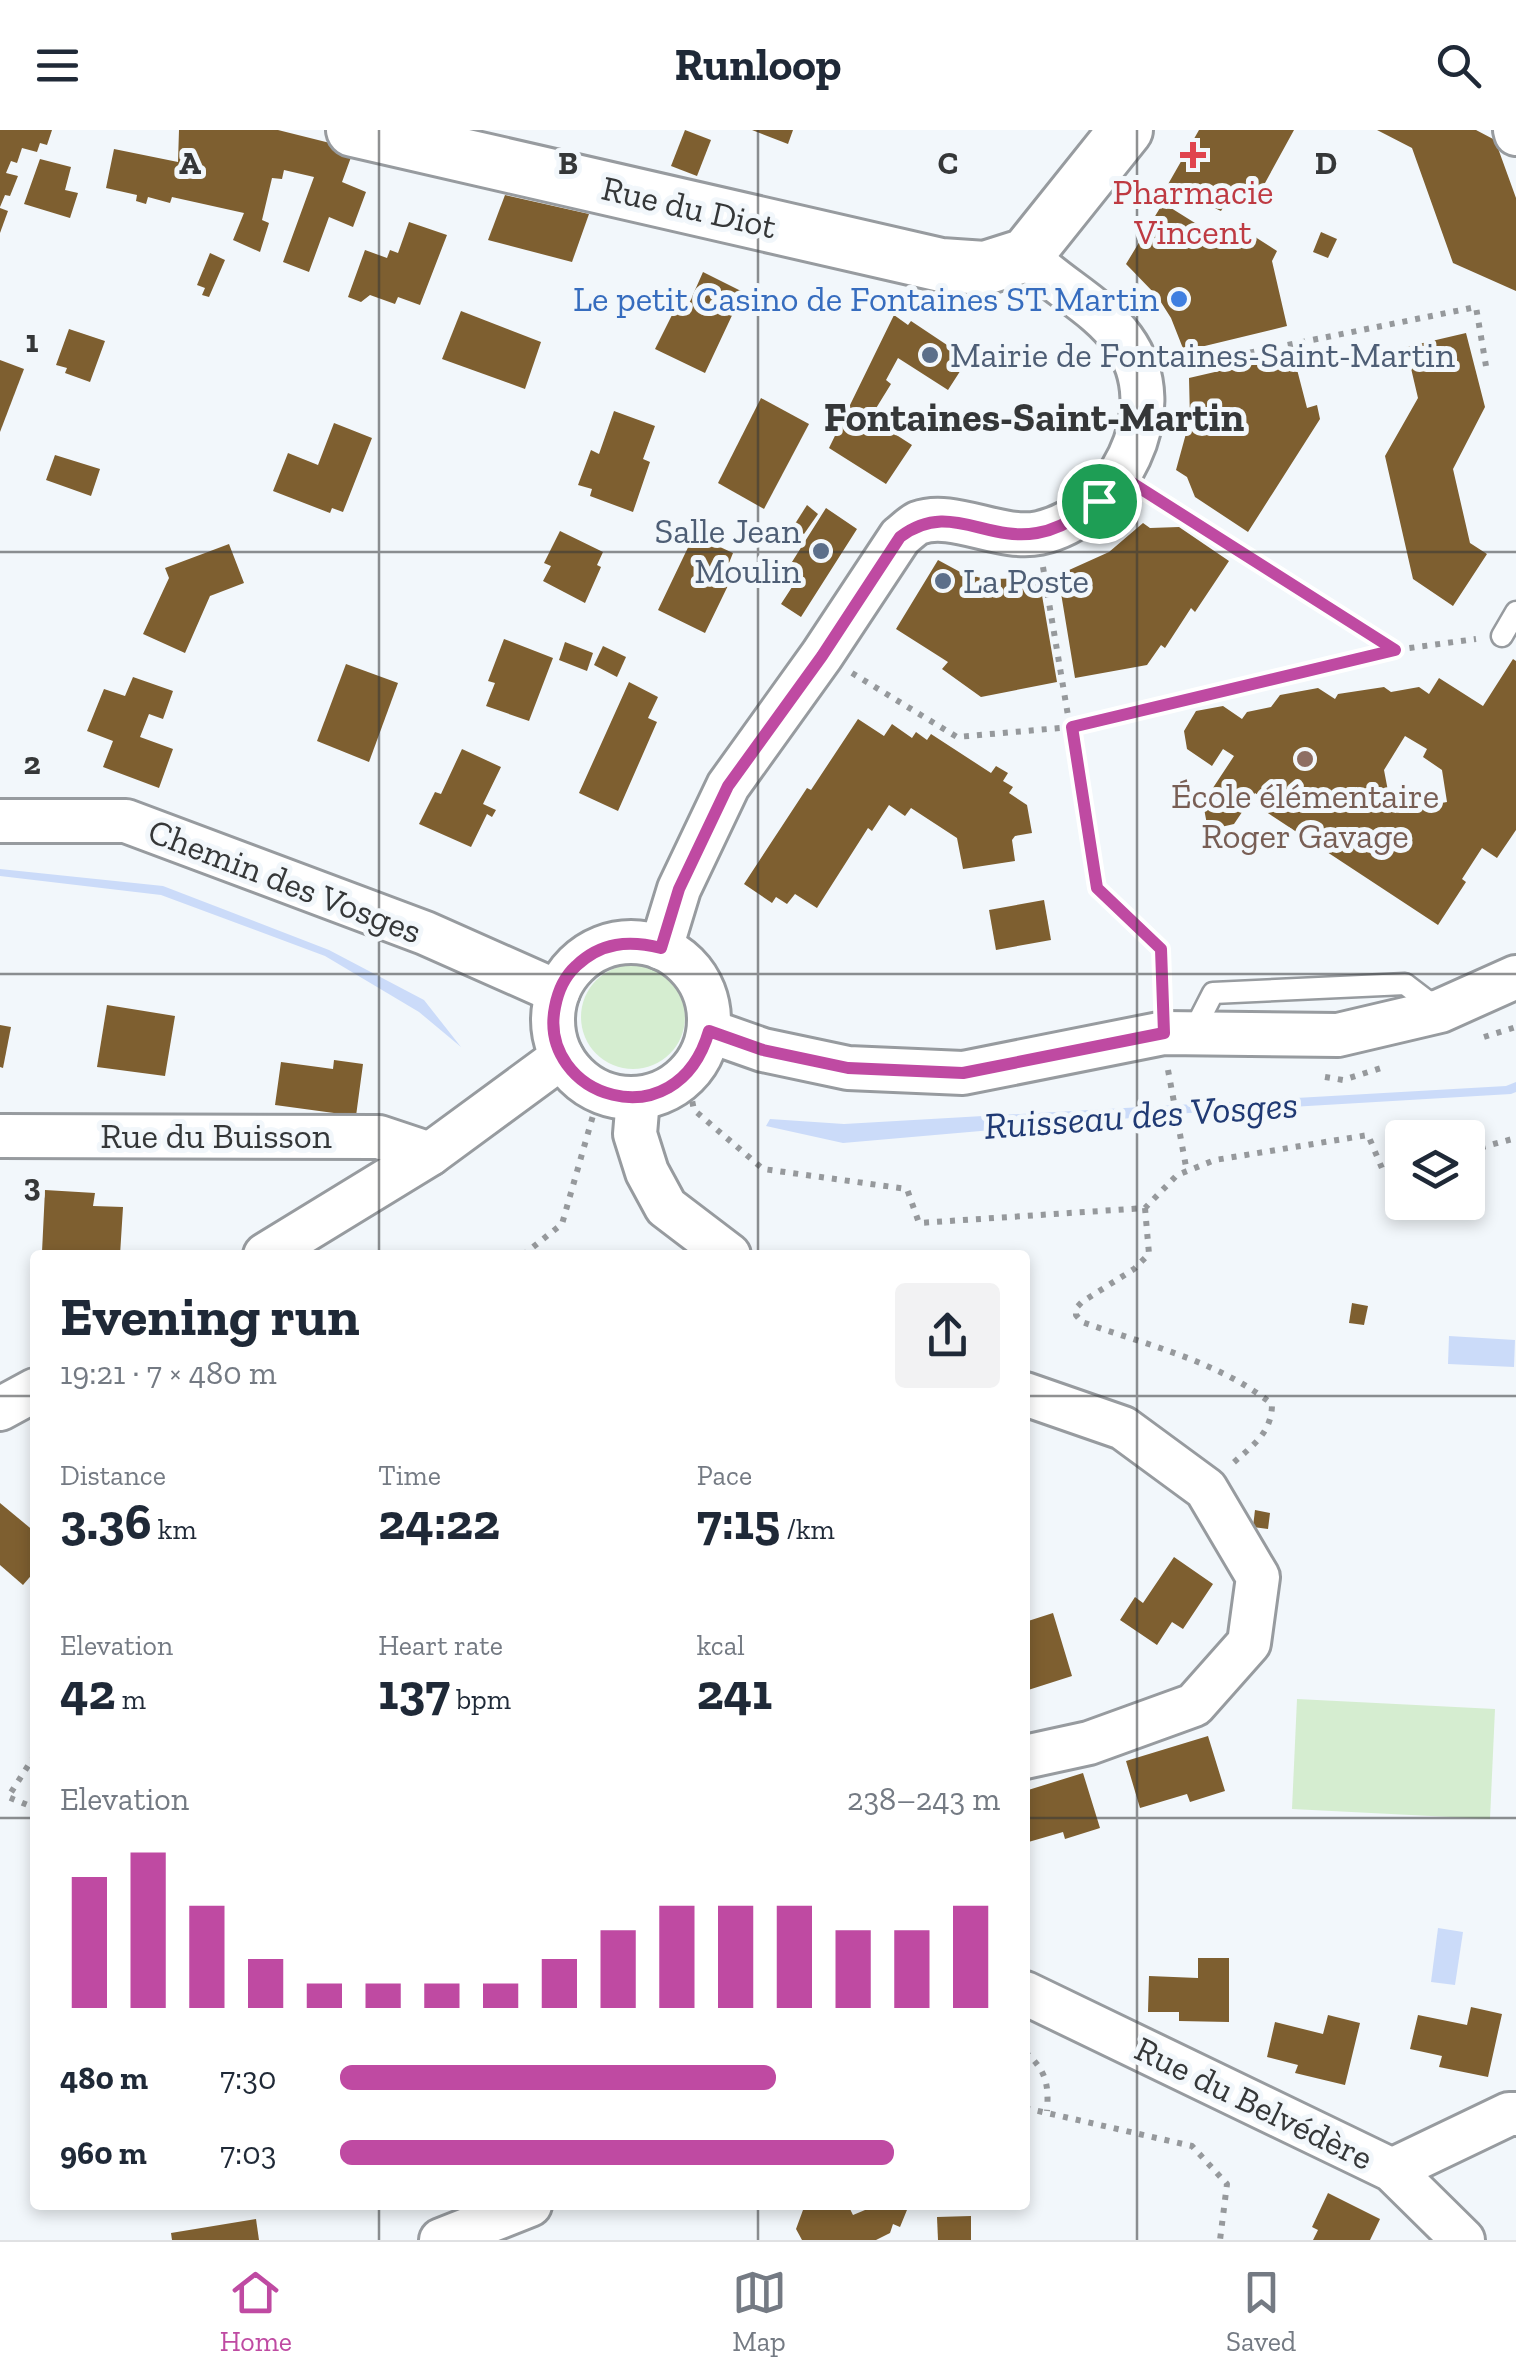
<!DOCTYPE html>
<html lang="en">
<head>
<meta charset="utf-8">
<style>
  body { margin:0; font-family:"Zilla Slab",serif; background:#f2f2f3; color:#1f2937; height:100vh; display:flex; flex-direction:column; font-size:38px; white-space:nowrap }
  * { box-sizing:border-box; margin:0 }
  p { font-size:32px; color:#747a83 }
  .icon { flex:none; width:55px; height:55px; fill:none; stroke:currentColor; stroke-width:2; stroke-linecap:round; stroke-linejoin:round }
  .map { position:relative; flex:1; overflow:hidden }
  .details { position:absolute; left:30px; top:1120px; width:1000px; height:960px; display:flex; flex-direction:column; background:#fff; border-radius:10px; box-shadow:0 5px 15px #0003 }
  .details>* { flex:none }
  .buttons { position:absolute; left:1385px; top:990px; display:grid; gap:20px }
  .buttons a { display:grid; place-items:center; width:100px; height:100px; border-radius:10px; background:#fff; box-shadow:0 5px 15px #0003; font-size:50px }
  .pin { position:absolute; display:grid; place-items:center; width:85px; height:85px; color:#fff; margin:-42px; border:5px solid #fff; border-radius:50%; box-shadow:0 2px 10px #0007 }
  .round { display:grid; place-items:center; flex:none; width:105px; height:105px; border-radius:10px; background:#f2f2f3 }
  .overview { display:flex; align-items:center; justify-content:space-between; height:170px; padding:0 30px }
  h1 { font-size:55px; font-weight:700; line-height:75px }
  .metrics { display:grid; grid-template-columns:repeat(3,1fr); gap:15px; height:170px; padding:10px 30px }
  .metrics div { display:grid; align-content:center }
  .metrics b { font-size:50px; font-weight:700 }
  .metrics small { font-size:28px; font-weight:400 }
  .metrics p { font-size:28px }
  .chart { height:280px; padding:20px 30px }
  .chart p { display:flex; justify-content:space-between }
  .chart svg { width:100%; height:180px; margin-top:10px; stroke:#bf4aa2; stroke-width:6 }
  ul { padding:0 30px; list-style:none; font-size:32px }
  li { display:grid; grid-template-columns:160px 120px 1fr; align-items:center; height:75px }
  li i { height:25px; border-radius:12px; background:#bf4aa2 }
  header { display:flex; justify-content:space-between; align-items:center; height:130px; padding:0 30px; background:#fff; font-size:45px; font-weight:700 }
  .tabs { display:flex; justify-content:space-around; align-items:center; height:140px; border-top:2px solid #e0e1e3; background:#fff; font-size:28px; color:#747a83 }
  .tabs a { display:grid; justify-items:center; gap:5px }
  .tabs .active { color:#bf4aa2 }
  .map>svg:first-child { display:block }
  .green { fill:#d5edd0 }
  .water { fill:#cbdbf9 }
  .building { fill:#7e5f30; fill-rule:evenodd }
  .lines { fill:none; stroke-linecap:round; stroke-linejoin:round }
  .service-casing { stroke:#979b9f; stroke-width:25 }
  .minor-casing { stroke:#979b9f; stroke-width:48 }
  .tertiary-casing { stroke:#979b9f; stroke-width:58 }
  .path { stroke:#96999c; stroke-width:6; stroke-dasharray:5 8; stroke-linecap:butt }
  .service { stroke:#fff; stroke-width:20 }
  .minor { stroke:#fff; stroke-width:42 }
  .tertiary { stroke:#fff; stroke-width:52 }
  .route-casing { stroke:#fff; stroke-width:20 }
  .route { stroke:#bf4aa2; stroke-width:12 }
  .grid { fill:none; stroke:#353738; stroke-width:2.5; stroke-opacity:0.55 }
  .health-dot { fill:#e0444e; stroke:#f2f7fb; stroke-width:4 }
  .shop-dot { fill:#3f7fe0; stroke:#f2f7fb; stroke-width:4 }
  .service-dot { fill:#5c6f8a; stroke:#f2f7fb; stroke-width:4 }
  .education-dot { fill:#8d6e63; stroke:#f2f7fb; stroke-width:4 }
  .labels { text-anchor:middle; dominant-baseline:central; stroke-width:10; stroke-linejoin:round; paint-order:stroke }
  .health-label { font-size:35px; fill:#be3a42; stroke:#f2f7fb }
  .street-label { font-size:35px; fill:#353738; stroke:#f2f7fb }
  .shop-label { font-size:35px; fill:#366cbe; stroke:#f2f7fb; text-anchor:end }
  .service-label { font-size:35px; fill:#4e5e75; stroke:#f2f7fb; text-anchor:start }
  .education-label { font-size:35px; fill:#785e54; stroke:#f2f7fb }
  .water-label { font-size:38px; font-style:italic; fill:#203a74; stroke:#f2f7fb }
  .quarter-label { font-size:40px; font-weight:bold; fill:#353738; stroke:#f2f7fb }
  .grid-label { font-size:32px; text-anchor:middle; font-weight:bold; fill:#353738; stroke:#f2f7fb; stroke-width:10; stroke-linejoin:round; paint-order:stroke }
</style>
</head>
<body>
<header><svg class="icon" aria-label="menu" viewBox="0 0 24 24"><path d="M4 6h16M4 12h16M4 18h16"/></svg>Runloop<svg class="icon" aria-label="search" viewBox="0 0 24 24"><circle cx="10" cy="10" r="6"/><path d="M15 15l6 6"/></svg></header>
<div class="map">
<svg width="1516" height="2110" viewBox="0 0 1516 2110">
  <rect width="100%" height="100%" fill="#f2f7fb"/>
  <g class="green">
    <circle cx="633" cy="887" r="52"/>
    <polygon points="1297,1569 1495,1579 1490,1689 1292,1679"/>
  </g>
  <g class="water">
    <polygon points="0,739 163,756 329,820 424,870 461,917 419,882 325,826 161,765 0,746"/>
    <polygon points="1516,952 1516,962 1511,964 1189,983 843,1013 766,996 770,989 844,994 1506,956"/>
    <polygon points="1449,1206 1515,1210 1514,1237 1448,1234"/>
    <polygon points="1438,1798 1463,1802 1455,1855 1431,1852"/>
  </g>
  <g class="building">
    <polygon points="0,0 52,0 47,15 40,13 37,22 22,18 17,33 11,31 6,43 18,46 10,66 5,65 0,77"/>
    <polygon points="179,0 278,0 354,19 342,52 366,62 353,97 329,87 309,142 283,132 314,47 284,40 282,49 272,48 262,90 269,93 260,122 233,110 244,83 172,67 170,73 148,67 146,74 136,71 137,65 106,58 114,19 178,32"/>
    <polygon points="685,0 711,10 697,46 671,36"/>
    <polygon points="752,0 793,0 788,14"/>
    <polygon points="1199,0 1294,0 1254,73 1232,61 1221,81 1167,56"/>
    <polygon points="1377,0 1476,0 1495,10 1516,68 1516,161 1453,133 1412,18"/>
    <polygon points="40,29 71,37 65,60 78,63 70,88 24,74"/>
    <polygon points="505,65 589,84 572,132 488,110"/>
    <polygon points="1163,73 1227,113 1238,96 1277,121 1272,131 1287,196 1184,221 1171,188 1157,166 1126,134"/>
    <polygon points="0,78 8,81 0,103"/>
    <polygon points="409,92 447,105 420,175 398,167 395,174 370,165 361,172 348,167 365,120 387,128 390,120 398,123"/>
    <polygon points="1321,102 1337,109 1328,128 1313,122"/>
    <polygon points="210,123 225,130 209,167 202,165 205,158 197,155"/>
    <polygon points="703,142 743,162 705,243 655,219 674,181 684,185"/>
    <polygon points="461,181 541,212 525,259 442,229"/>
    <polygon points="894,185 908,195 911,191 953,219 951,223 966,232 948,260 898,228 886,250 891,254 870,288 912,315 886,354 829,318"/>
    <polygon points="69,199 105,211 90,252 65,243 67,238 56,235"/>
    <polygon points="1466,203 1485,277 1453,339 1470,413 1487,424 1453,476 1413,449 1385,326 1418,268 1406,217"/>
    <polygon points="1293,224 1307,278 1317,275 1320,289 1248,402 1195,367 1187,347 1176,340 1190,289 1189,248"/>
    <polygon points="0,230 24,239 0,302"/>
    <polygon points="761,268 809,294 764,379 718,353"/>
    <polygon points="614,281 655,296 643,329 650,332 633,382 590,366 592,359 578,355 591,320 599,324"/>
    <polygon points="334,293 372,308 343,382 332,378 330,383 273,361 288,323 318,335"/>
    <polygon points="55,325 100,339 91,366 46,350"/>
    <polygon points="807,375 818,384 804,404 793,397"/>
    <polygon points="826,378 857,399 801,487 781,474 796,451 785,443"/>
    <polygon points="1143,393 1150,398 1179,397 1229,431 1195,482 1191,478 1165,518 1161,515 1147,535 1075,548 1058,445 1109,422"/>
    <polygon points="560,401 603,422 597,435 601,437 585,473 543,451 551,436 544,433"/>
    <polygon points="694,405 733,423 729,433 737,437 705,503 658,480"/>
    <polygon points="229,414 244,453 210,466 185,523 143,504 169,448 165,438"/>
    <polygon points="938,430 962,443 985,449 1039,448 1057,552 981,567 942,539 948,532 896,499"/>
    <polygon points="504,509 553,528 529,591 486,576 495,553 488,551"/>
    <polygon points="565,512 593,523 587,541 559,530"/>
    <polygon points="603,516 626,527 617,547 594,535"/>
    <path d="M1513 529 1516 531V700L1497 728 1482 718 1462 749 1466 752 1438 795 1257 676 1263 668 1255 663 1234 694 1208 700 1203 673 1234 626 1223 619 1212 636 1187 619 1184 601 1196 581 1223 576 1242 589 1247 582 1271 577 1280 565 1318 558 1335 569 1338 564 1384 557 1391 562 1419 557 1429 564 1439 548 1483 576ZM1405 606 1427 619 1423 627 1442 640 1447 672 1392 682 1384 640Z"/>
    <polygon points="346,534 398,553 369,632 317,611"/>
    <polygon points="133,547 173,561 163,589 149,584 140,607 173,619 159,658 103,637 113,611 87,601 104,559 125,566"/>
    <polygon points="629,552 658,567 648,588 657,592 618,681 579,663"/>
    <polygon points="858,589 884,606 892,594 912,608 916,602 927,610 931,604 991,643 996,636 1008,643 1003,651 1013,657 1009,663 1027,675 1032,703 1015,706 1012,710 1015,731 963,739 957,708 911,678 905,686 889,675 872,701 868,698 817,778 795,764 787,774 776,767 772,773 744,754 807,658 811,660"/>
    <polygon points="462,619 501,637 483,674 496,680 492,687 487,684 471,717 419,694 435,662 441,664"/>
    <polygon points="1044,770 1051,810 996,820 989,780"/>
    <polygon points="107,875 175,886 165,946 97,937"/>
    <polygon points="0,895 11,897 3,938 0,937"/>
    <polygon points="334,930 363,934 356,986 275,975 281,932 333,939"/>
    <polygon points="45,1060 95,1063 93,1076 123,1077 120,1125 42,1122"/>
    <polygon points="1352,1173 1368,1176 1364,1195 1349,1193"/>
    <polygon points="0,1373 35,1402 35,1441 23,1455 0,1435"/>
    <polygon points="1255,1380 1270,1383 1268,1399 1253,1397"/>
    <polygon points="1174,1427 1213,1454 1183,1499 1172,1492 1157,1515 1120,1490 1135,1467 1143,1473"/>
    <polygon points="1053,1483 1072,1546 1025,1561 1025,1512 1028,1511 1025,1492"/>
    <polygon points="1208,1606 1225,1661 1190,1672 1187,1664 1140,1678 1126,1631"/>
    <polygon points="1083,1643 1100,1698 1065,1709 1063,1702 1025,1713 1025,1661"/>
    <polygon points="1198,1828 1229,1828 1229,1892 1179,1891 1179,1882 1148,1882 1149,1846 1198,1848"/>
    <polygon points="1471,1877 1502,1884 1488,1947 1439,1937 1442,1926 1410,1919 1418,1885 1467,1895"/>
    <polygon points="1328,1885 1360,1893 1345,1955 1295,1943 1298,1935 1267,1927 1275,1892 1323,1904"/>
    <polygon points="1328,2063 1380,2089 1370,2110 1313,2110 1318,2100 1312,2097"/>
    <polygon points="827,2075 848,2075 853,2085 865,2080 866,2075 909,2075 900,2097 893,2094 890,2103 876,2110 802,2110 796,2099 803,2080 826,2079"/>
    <polygon points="971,2086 971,2110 938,2110 937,2087"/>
    <polygon points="256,2089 259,2110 172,2110 171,2103"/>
  </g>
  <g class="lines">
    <g class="service-casing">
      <g id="service">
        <polyline points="1502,506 1516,482"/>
        <polyline points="1192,904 1213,863 1405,854 1439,880"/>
      </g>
    </g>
    <g class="minor-casing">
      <g id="minor">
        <polyline points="1515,0 1516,4"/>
        <polyline points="0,691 126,691 425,803 558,862"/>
        <circle cx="631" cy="890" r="78"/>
        <path d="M661 818 679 759 728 656 822 525 900 407C905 403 912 396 918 393 953 380 1000 411 1039 403 1117 386 1174 280 1123 210 1097 174 1057 157 1026 125"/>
        <polyline points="709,901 763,920 848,938 963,943 1164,903 1338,905 1440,881 1516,847"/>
        <polyline points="638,968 635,1004 647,1042 666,1077 729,1125"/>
        <polyline points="0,1006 379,1007 430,1024"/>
        <polyline points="265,1125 430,1024 562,927"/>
        <polyline points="1025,1264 1123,1298 1206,1359 1258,1447 1249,1513 1194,1575 1089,1613 1025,1627"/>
        <polyline points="0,1279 35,1260"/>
        <polyline points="1025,1863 1392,2040 1463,2110"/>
        <polyline points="1392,2040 1509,1984 1516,1984"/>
        <polyline points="441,2110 530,2075"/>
      </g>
    </g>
    <g class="tertiary-casing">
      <polyline id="tertiary" points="353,0 941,135 985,138 1026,125 1126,0"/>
    </g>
    <g class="path">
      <polyline points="1173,238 1476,177 1487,242"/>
      <polyline points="1147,363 1394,519"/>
      <polyline points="1043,437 1097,758 1161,819 1163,868"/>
      <polyline points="852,543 957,607 1071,597 1395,520 1476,509"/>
      <polyline points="1484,907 1516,897"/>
      <polyline points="1168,940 1187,1042"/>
      <polyline points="687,946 694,980 763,1039 907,1059 919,1093 1145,1078 1177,1045 1215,1030 1368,1005 1384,1043 1402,1038"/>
      <polyline points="1325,947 1343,950 1381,938"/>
      <polyline points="1468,1021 1516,1008"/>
      <path d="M1145 1078 1149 1124 1134 1139 1082 1172 1076 1178V1185L1082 1192C1147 1215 1218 1231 1272 1274 1272 1303 1252 1316 1232 1334"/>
      <polyline points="523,1125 562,1094 596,975"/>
      <polyline points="35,1625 8,1667 35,1678"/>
      <path d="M1025 1922C1046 1940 1049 1954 1047 1981"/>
      <polyline points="1025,1978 1192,2016 1227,2054 1220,2110"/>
    </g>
    <use href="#service" class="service"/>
    <use href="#minor" class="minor"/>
    <use href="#tertiary" class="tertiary"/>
  </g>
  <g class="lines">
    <g class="route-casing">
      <path id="route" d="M1121 346 1395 520 1072 597 1097 758 1161 819 1164 903 963 943 848 938 763 920 709 901C676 1014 537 966 555 877 558 861 564 847 576 836 601 812 629 810 661 818L679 759 728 656 822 526 900 407C949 370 984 412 1037 403 1072 397 1099 371 1121 346Z"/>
    </g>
    <use href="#route" class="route"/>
  </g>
  <path class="grid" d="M379 0V1125M758 0V1125M1137 0V2110M0 422H1516M0 844H1516M0 1266H35M1025 1266H1516M0 1688H35M1025 1688H1516M379 2075V2110M758 2075V2110"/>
  <path class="health-dot" d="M1188 10h10v10h10v10h-10v10h-10v-10h-10v-10h10z"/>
  <circle class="shop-dot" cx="1179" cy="169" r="10"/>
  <g class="service-dot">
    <circle cx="930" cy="225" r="10"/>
    <circle cx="821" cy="421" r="10"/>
    <circle cx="943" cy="451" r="10"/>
  </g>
  <circle class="education-dot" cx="1305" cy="629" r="10"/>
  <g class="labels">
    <g class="health-label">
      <text x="1193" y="62">Pharmacie<tspan x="1193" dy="40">Vincent</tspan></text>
    </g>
    <g class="street-label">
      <text transform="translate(689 77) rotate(13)">Rue du Diot</text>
      <text transform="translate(285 751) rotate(21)">Chemin des Vosges</text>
      <text x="216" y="1006">Rue du Buisson</text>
      <text transform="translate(1254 1973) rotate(26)">Rue du Belvédère</text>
    </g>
    <g class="shop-label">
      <text x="1159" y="169">Le petit Casino de Fontaines ST Martin</text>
    </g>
    <g class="service-label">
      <text x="950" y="225">Mairie de Fontaines-Saint-Martin</text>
      <text x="801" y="401" text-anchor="end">Salle Jean<tspan x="801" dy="40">Moulin</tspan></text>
      <text x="963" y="451">La Poste</text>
    </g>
    <g class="education-label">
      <text x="1305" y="666">École élémentaire<tspan x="1305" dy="40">Roger Gavage</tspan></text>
    </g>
    <g class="water-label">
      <text transform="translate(1141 985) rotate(-4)">Ruisseau des Vosges</text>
    </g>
    <g class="quarter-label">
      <text x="1034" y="287">Fontaines-Saint-Martin</text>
    </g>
  </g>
  <g class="grid-label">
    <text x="190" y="44">A</text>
    <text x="568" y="44">B</text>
    <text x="948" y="44">C</text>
    <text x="1326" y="44">D</text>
    <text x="32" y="222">1</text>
    <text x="32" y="644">2</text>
    <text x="32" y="1066">3</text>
  </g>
</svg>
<div class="buttons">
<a><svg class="icon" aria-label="layers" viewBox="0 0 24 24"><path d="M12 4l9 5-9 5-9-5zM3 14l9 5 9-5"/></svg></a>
</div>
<div class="pin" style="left:1099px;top:371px;background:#1e9e55"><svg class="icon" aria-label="arrive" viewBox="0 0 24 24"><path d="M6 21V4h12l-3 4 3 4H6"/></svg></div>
<section class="details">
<div class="overview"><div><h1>Evening run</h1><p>19:21 · 7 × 480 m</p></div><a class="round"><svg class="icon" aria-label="share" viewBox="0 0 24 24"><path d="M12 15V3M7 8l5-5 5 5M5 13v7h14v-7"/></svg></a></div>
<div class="metrics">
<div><p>Distance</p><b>3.36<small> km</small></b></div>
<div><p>Time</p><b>24:22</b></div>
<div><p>Pace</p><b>7:15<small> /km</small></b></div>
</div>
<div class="metrics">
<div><p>Elevation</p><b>42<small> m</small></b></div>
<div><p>Heart rate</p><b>137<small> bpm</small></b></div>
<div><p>kcal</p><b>241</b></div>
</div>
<div class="chart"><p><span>Elevation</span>238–243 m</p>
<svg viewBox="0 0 160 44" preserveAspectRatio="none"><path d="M5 44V12M15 44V6M25 44V19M35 44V32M45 44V38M55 44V38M65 44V38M75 44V38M85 44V32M95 44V25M105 44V19M115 44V19M125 44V19M135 44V25M145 44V25M155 44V19"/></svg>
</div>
<ul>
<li><b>480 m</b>7:30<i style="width:66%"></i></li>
<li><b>960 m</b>7:03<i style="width:84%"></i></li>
</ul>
</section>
</div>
<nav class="tabs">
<a class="active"><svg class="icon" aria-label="home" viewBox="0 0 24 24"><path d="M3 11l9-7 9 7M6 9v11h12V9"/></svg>Home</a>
<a><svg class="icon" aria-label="map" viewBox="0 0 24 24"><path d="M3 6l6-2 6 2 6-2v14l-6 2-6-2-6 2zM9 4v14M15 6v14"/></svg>Map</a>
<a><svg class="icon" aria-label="saved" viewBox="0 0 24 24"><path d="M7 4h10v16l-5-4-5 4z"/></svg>Saved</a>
</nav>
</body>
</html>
